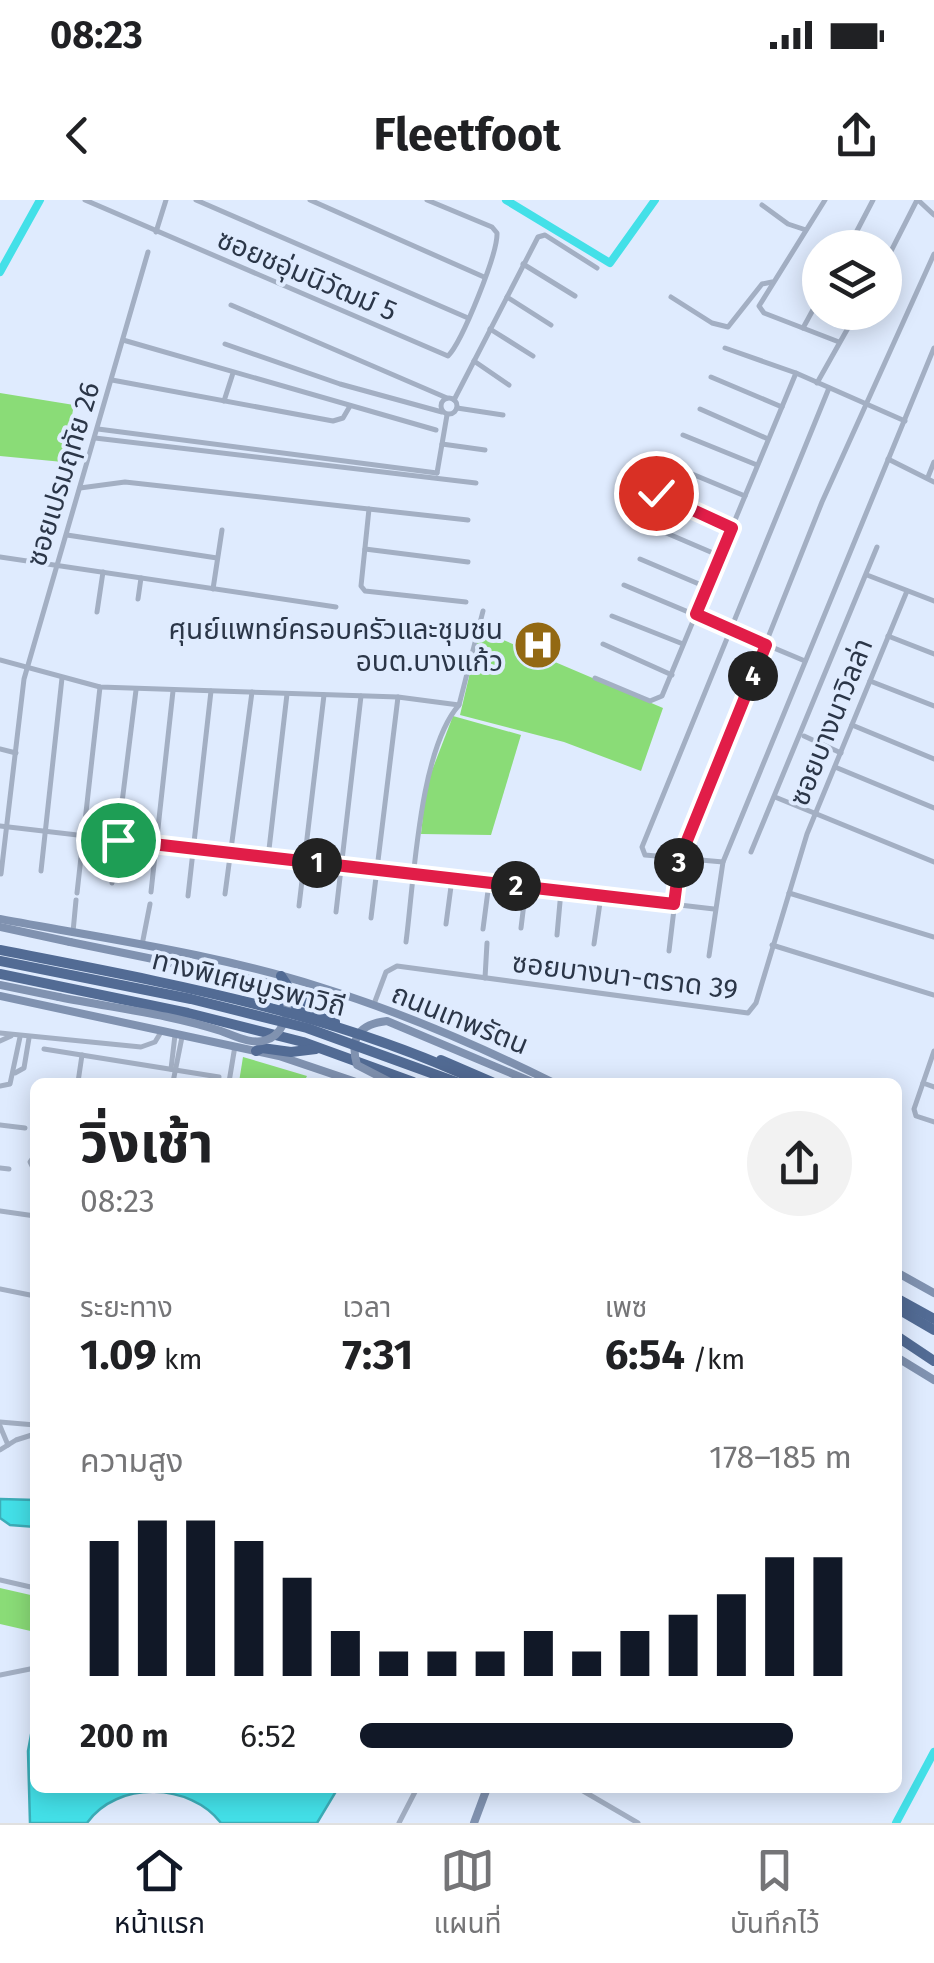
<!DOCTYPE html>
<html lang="th">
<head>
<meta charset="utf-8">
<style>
  body { margin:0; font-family:"Fira Sans","Noto Sans Thai",sans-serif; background:#f2f2f2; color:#202124; height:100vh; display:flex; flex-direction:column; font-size:38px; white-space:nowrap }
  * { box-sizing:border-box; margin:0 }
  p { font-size:32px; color:#757577 }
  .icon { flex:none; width:55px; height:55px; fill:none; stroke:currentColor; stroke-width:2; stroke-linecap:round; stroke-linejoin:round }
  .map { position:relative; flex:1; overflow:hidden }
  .drawer { position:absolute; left:30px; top:878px; width:872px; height:715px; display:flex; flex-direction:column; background:#fff; border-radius:15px; box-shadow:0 5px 25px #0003 }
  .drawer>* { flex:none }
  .buttons { position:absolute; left:802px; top:30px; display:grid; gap:20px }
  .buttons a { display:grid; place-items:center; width:100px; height:100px; border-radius:50%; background:#fff; box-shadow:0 5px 25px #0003; font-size:50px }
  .pin { position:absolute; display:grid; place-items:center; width:85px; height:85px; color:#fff; margin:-42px; border:5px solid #fff; border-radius:50%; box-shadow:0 2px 10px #0007 }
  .km { position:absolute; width:50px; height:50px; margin:-25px; border-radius:50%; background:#222; color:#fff; font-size:28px; line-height:50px; text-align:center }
  .round { display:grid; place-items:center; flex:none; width:105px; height:105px; border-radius:52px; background:#f2f2f2 }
  .overview { display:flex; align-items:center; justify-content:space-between; height:170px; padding:0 50px }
  h1 { font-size:55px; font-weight:700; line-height:75px }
  .stats { display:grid; grid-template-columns:repeat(3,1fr); gap:15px; height:170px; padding:10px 50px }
  .stats div { display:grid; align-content:center }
  .stats b { font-size:42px; font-weight:700 }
  .stats small { font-size:28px; font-weight:400 }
  .stats p { font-size:28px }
  .chart { height:280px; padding:20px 50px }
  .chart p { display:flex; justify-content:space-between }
  .chart svg { width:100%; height:180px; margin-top:10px; stroke:#111827; stroke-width:6 }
  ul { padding:0 50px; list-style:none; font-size:32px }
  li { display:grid; grid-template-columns:160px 120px 1fr; align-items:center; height:75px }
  li i { height:25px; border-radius:12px; background:#111827 }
  .status { display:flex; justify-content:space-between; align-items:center; height:70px; padding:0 50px; background:#fff; direction:ltr }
  .status svg { height:28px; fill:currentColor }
  header { display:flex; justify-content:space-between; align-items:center; height:130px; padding:0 50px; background:#fff; font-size:45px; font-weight:700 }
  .menu { display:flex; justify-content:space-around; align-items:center; height:140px; border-top:2px solid #e0e0e0; background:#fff; font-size:28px; color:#757577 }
  .menu a { display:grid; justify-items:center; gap:5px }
  .menu .selected { color:#111827 }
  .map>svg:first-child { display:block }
  .green { fill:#8adc77 }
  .water { fill:#43e0e8; stroke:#3cadb8; stroke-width:2.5 }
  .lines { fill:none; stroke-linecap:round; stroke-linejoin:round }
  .canal { stroke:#43e0e8; stroke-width:8 }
  .street { stroke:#a3afc3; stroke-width:5 }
  .secondary { stroke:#8092b0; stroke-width:8 }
  .highway { stroke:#526b94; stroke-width:10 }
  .secondary-bridge { stroke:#8092b0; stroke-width:8 }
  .highway-bridge { stroke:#526b94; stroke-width:10 }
  .route-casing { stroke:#fff; stroke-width:20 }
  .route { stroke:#e11d48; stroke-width:12 }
  .labels { text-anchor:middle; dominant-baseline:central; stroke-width:8; stroke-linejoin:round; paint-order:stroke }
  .street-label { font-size:28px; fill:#2b3648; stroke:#dfebfe }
  .poi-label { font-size:28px; fill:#2b3648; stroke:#dfebfe; text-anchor:end }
</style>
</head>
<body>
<div class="status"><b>08:23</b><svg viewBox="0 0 49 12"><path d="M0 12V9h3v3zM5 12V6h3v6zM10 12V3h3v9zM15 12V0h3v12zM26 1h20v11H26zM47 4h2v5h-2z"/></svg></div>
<header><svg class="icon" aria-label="back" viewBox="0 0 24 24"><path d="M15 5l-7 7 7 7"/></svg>Fleetfoot<svg class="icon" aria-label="share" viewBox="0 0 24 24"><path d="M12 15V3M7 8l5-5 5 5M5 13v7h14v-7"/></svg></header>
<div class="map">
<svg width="934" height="1623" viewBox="0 0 934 1623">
  <rect width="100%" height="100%" fill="#dfebfe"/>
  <g class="green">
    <polygon points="0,193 74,205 63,262 0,256"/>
    <polygon points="480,430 663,508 641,571 564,542 460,515"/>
    <polygon points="453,516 521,535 491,635 421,634 426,586"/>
    <polygon points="243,857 307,876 304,882 239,882"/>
    <polygon points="0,1388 35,1396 35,1432 0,1424"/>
  </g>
  <g class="water">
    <polygon points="0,1299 35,1300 35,1327 10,1325 0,1318"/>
    <path d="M35 1513V1588H338L317 1623H221C191 1583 117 1580 87 1623H30L28 1551Z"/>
  </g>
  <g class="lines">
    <g class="canal">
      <polyline points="506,0 610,63 655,0"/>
      <polyline points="0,72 40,0"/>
      <polyline points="896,1623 934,1552"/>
    </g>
    <g class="street">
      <path d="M85 0 448 156C462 142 498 53 497 33L492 27 427 0"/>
      <polyline points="196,0 468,118"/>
      <polyline points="310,0 484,77"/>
      <polyline points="825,0 759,106 764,113 839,142"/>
      <polyline points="918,0 934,15"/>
      <polyline points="762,5 788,24 806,30"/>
      <polyline points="156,32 166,0"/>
      <polyline points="848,48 873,0"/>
      <polyline points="885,63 917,0"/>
      <polyline points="523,64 575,96"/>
      <polyline points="507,97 551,125"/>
      <polyline points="671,97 712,123 728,127 762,84 772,82"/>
      <polyline points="231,105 447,198"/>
      <polyline points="803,128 820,97"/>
      <polyline points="490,129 533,156"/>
      <polyline points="123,140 436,230"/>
      <polyline points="225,144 340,184 442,212"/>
      <polyline points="725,148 796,173 905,221"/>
      <polyline points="474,161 509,185"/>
      <polyline points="711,177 782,207"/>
      <polyline points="112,180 333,221 343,218 350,206"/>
      <polyline points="817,183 857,112"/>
      <circle cx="449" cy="206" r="8"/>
      <polyline points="454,200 538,37 545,35 597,68"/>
      <polyline points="224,201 233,173"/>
      <polyline points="457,208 503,215"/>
      <polyline points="700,209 768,239"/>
      <polyline points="98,229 437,273"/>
      <polyline points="683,235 757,265"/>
      <polyline points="95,238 476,283"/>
      <polyline points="442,244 485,250"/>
      <polyline points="888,259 934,282"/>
      <polyline points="668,264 745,296"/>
      <polyline points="437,273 447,215"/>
      <polyline points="928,277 934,262"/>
      <polyline points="80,288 125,282 468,320"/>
      <polyline points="656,293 732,328"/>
      <polyline points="369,309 361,386 365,391 466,402"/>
      <polyline points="643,323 720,356"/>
      <polyline points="67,335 217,358"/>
      <polyline points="365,349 468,362"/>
      <polyline points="0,357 336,407"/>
      <polyline points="640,359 706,387"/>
      <polyline points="867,375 934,401"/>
      <polyline points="624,385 805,461"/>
      <polyline points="213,389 222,330"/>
      <polyline points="138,399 141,378"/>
      <polyline points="97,412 103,372"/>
      <polyline points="612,416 683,444"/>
      <polyline points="888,436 934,454"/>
      <polyline points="603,444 672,475"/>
      <polyline points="0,460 100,487 398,497 459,505"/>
      <polyline points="595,478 650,501 662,496 796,173"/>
      <polyline points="870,481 934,506"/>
      <polyline points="852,525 934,559"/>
      <polyline points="804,536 841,553"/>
      <polyline points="0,549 16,553"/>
      <polyline points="835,567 934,608"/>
      <polyline points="775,597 934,662"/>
      <polyline points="0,626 714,709"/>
      <polyline points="751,652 877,347"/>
      <polyline points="268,658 287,494"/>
      <polyline points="723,662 645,655 642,647 829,188"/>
      <polyline points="41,671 62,478"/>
      <polyline points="1,674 24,479 148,52"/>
      <polyline points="112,683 136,490"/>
      <polyline points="151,692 173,491"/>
      <polyline points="77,693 100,487"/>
      <polyline points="789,693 934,737"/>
      <polyline points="225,694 252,492"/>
      <polyline points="188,696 211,491"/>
      <polyline points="299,706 324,495"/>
      <polyline points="336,712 361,496"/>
      <polyline points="371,718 398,497"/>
      <polyline points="446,724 452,679"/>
      <polyline points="521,728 526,687"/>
      <polyline points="483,729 489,683"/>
      <polyline points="73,732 76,700"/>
      <polyline points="557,735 561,691"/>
      <path d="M406 742C414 682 419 550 459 505L483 411"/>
      <polyline points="594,744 601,696"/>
      <polyline points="142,745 150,704"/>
      <polyline points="772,745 934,795"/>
      <polyline points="669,751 680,659 822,302 934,54"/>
      <polyline points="709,756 723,662 934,148"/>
      <polyline points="485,778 487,743"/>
      <polyline points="374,804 386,772 397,766 748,813 756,803 807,634 907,391"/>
      <polyline points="0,833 141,847 155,842 161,832"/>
      <polyline points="0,841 11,836"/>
      <polyline points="44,849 219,877"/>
      <polyline points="934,851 914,909 916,916 934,922"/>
      <polyline points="171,869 175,835"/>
      <polyline points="15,873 24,868 29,838"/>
      <polyline points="78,882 82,855"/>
      <polyline points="173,882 182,837"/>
      <polyline points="229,882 235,846"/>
      <polyline points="923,883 934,887"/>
      <polyline points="0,886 10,884 20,837"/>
      <polyline points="0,925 25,928"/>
      <polyline points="35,955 30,962 35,972"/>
      <polyline points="0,968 9,969"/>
      <polyline points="0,1011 35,1016"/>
      <polyline points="0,1089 35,1096"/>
      <polyline points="0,1222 35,1225"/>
      <polyline points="0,1226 8,1245"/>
      <polyline points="0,1250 16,1240 35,1234"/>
      <polyline points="0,1380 35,1388"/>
      <polyline points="0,1475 35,1468"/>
      <polyline points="578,1588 638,1623"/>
      <polyline points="399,1623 417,1588"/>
    </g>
    <g class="secondary">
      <path d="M0 719C107 739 216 754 320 787 398 811 479 846 552 882"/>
      <polyline points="0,727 70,742"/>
      <polyline points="0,785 59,797"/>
      <polyline points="0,796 279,856 356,882"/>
      <polyline points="898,1073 934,1093"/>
      <polyline points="898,1158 934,1180"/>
      <polyline points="474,1623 487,1588"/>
    </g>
    <g class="highway">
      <polyline points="0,774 188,813 303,842 413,882"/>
      <polyline points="281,776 291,791 320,812"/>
      <polyline points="284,807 335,822"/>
      <polyline points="256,851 262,848 291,852 316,849"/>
      <polyline points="441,860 492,882"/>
      <polyline points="898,1099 934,1119"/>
      <polyline points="898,1109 934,1130"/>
      <polyline points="898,1137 934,1161"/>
    </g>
    <g class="secondary-bridge">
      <path d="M59 797C113 808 169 814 221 831 235 836 252 845 266 840 281 836 289 816 287 802 285 790 275 786 265 782L70 742"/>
      <path d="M390 882 357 865C349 837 360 824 387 821L532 882"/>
    </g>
    <g class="highway-bridge">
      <path d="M0 750C162 782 330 811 480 882"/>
      <polyline points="0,761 191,799 307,828 456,882"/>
    </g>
  </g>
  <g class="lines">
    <g class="route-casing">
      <polyline id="route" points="118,640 674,704 680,658 766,445 696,414 732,328 656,293"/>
    </g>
    <use href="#route" class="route"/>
  </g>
  <defs>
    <g id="hospital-disc" transform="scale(2.5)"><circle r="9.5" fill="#936913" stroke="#dfebfe"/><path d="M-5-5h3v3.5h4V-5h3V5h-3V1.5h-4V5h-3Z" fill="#fff"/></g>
  </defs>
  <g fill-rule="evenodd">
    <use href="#hospital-disc" x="538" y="445"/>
  </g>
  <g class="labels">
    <g class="street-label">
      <text transform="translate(307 75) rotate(23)">ซอยชอุ่มนิวัฒม์ 5</text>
      <text transform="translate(63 274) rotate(-73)">ซอยเปรมฤทัย 26</text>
      <text transform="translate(831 522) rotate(-68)">ซอยบางนาวิลล่า</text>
      <text transform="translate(625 776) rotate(7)">ซอยบางนา-ตราด 39</text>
      <text transform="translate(249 783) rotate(14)">ทางพิเศษบูรพาวิถี</text>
      <text transform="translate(460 819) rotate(22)">ถนนเทพรัตน</text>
    </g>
    <g class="poi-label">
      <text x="503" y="429">ศุนย์แพทย์ครอบครัวและชุมชน<tspan x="503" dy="32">อบต.บางแก้ว</tspan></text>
    </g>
  </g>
</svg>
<div class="buttons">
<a><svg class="icon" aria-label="layers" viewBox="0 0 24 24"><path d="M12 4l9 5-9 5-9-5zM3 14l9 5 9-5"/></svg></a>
</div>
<div class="pin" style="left:118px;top:640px;background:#1e9e55"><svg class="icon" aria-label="arrive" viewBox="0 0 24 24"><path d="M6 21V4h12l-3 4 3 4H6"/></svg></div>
<div class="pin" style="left:656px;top:293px;background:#d93025"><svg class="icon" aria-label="check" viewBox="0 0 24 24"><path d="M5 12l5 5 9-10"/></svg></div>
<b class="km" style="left:317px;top:663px">1</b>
<b class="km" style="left:516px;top:686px">2</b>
<b class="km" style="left:679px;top:663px">3</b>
<b class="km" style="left:753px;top:476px">4</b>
<section class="drawer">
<div class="overview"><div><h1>วิ่งเช้า</h1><p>08:23</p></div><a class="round"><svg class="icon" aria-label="share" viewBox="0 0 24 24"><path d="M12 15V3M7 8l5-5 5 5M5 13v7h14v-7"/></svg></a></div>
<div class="stats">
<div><p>ระยะทาง</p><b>1.09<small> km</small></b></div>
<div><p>เวลา</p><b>7:31</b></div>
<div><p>เพซ</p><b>6:54<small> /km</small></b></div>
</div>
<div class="chart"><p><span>ความสูง</span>178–185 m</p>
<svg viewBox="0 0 160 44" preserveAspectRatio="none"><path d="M5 44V11M15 44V6M25 44V6M35 44V11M45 44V20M55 44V33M65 44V38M75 44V38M85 44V38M95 44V33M105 44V38M115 44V33M125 44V29M135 44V24M145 44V15M155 44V15"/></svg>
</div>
<ul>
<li><b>200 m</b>6:52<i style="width:88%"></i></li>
</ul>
</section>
</div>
<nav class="menu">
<a class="selected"><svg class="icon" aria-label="home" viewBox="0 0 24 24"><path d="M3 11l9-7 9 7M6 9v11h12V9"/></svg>หน้าแรก</a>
<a><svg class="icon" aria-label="map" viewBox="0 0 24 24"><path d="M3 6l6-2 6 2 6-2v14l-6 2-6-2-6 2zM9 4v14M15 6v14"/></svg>แผนที่</a>
<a><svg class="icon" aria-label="saved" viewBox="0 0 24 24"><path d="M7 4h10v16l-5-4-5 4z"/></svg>บันทึกไว้</a>
</nav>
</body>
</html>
